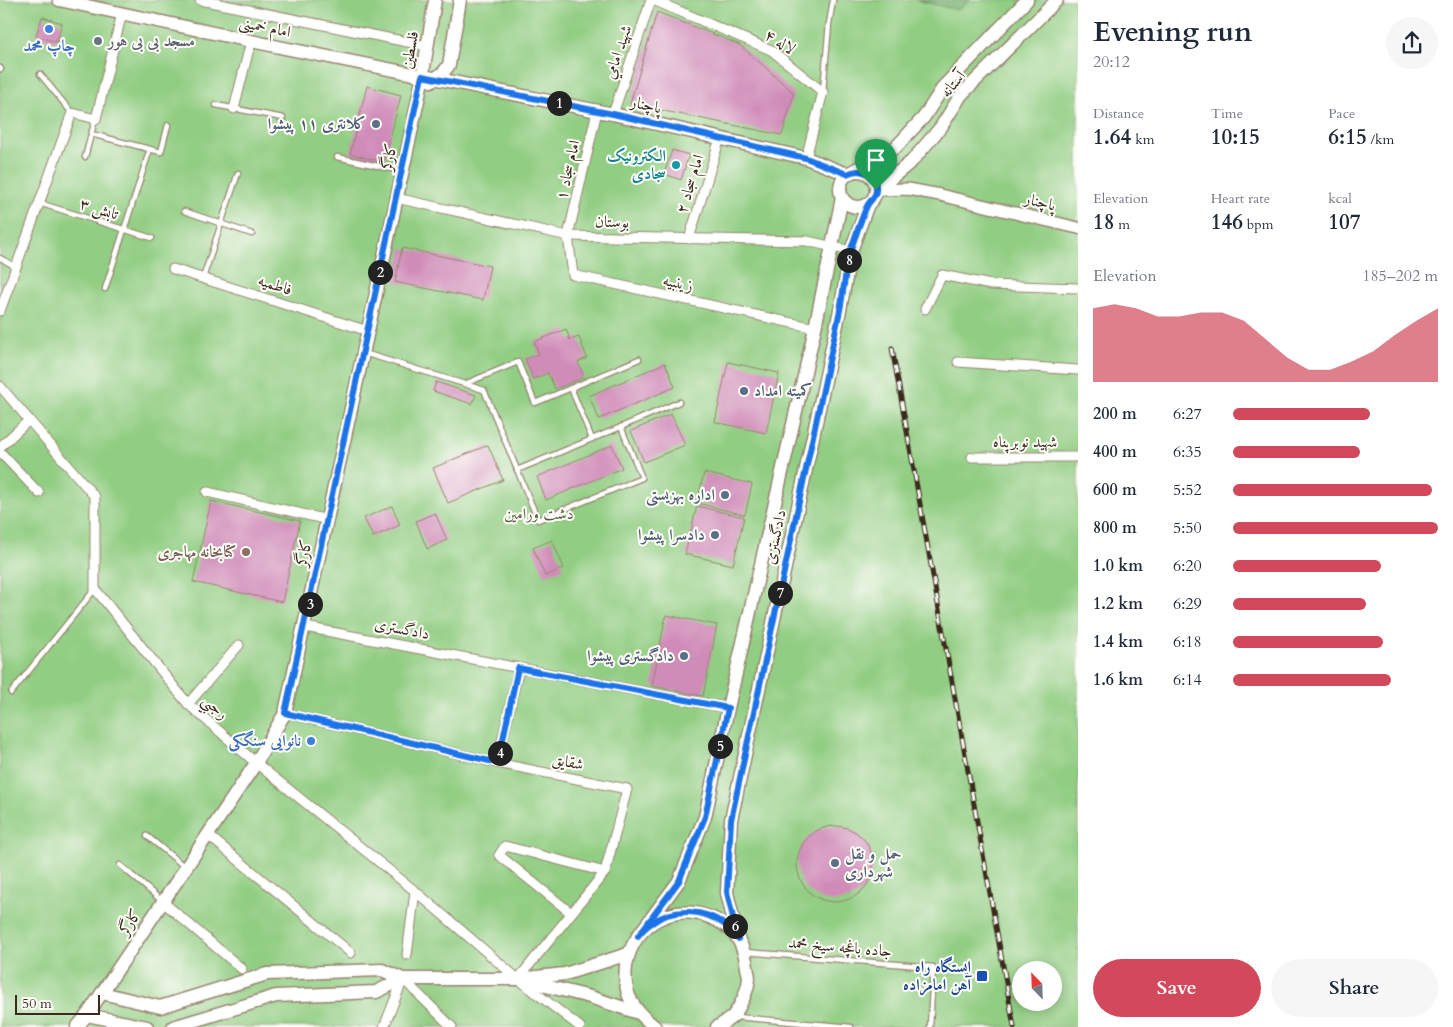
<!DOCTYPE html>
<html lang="en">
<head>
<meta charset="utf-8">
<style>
  body { margin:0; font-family:Cardo,Amiri,serif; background:#f6f6f7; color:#1f2937; height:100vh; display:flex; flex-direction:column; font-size:19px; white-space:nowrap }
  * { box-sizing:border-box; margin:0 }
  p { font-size:16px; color:#747a83 }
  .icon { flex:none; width:28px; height:28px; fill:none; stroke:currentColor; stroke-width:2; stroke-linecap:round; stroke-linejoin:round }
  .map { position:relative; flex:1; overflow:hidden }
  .side { display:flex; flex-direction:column; background:#fff; width:375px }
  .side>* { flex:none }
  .needle { width:32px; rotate:337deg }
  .buttons { position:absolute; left:1012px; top:961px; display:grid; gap:10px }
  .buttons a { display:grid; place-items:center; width:50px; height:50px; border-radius:50%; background:#fff; box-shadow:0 2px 12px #0003; font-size:25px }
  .scale { position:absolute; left:15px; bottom:12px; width:85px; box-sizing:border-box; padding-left:5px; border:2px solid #3b2a1e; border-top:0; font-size:14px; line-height:18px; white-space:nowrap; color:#3b2a1e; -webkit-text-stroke:4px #fdfcf7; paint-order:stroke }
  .pin { position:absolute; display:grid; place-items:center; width:42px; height:42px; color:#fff; margin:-51px -21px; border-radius:50% 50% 50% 0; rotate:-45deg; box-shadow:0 0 5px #0007 }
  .pin .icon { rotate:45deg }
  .km { position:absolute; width:25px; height:25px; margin:-12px; border-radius:50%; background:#222; color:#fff; font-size:14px; line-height:25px; text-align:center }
  .round { display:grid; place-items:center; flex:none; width:52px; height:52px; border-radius:26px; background:#f6f6f7 }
  .head { display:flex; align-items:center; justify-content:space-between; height:85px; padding:0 15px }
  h1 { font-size:28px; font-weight:700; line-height:38px }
  .metrics { display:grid; grid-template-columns:repeat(3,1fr); gap:8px; height:85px; padding:5px 15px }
  .metrics div { display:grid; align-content:center }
  .metrics b { font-size:21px; font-weight:700 }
  .metrics small { font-size:14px; font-weight:400 }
  .metrics p { font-size:14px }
  .chart { height:140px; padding:10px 15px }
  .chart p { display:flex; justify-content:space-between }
  .chart svg { width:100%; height:90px; margin-top:5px; fill:#d1495b; opacity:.7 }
  .cta { display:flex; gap:10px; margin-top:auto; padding:10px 15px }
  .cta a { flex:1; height:58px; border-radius:30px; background:#d1495b; color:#fff; font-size:20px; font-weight:700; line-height:58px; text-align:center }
  .cta a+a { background:#f6f6f7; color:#1f2937 }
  ul { padding:0 15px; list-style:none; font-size:16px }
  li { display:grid; grid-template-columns:80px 60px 1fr; align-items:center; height:38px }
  li i { height:12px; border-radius:6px; background:#d1495b }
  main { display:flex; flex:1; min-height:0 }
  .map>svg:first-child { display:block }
  .green { fill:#91cd82; stroke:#667c50; fill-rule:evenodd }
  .forest { fill:#74b070; stroke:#586d47 }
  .building { fill:#d08cb9 }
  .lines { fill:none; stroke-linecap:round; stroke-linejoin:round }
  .service-casing { stroke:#96846e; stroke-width:7 }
  .minor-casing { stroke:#96846e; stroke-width:11 }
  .tertiary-casing { stroke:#96846e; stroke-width:14 }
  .secondary-casing { stroke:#96846e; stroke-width:15 }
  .service { stroke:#fff; stroke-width:4.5 }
  .minor { stroke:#fff; stroke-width:9 }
  .tertiary { stroke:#fff; stroke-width:11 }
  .secondary { stroke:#fff; stroke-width:12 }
  .rail-casing { stroke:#3b2a1e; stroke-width:5 }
  .rail { stroke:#fdfcf7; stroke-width:3; stroke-dasharray:9; stroke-linecap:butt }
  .route-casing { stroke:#fff; stroke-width:10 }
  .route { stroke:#1a73e8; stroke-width:6 }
  .shop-dot { fill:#3f7fe0; stroke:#fdfcf7; stroke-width:2 }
  .worship-dot { fill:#6b7280; stroke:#fdfcf7; stroke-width:2 }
  .service-dot { fill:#5c6f8a; stroke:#fdfcf7; stroke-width:2 }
  .culture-dot { fill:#0f9aa8; stroke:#fdfcf7; stroke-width:2 }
  .education-dot { fill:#8d6e63; stroke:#fdfcf7; stroke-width:2 }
  .transit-dot { fill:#1a4fb4; stroke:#fdfcf7; stroke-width:2 }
  .labels { text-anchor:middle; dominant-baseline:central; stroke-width:4; stroke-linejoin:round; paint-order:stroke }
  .street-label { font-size:16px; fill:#3b2a1e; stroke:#fdfcf7 }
  .worship-label { font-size:16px; font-weight:bold; fill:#5b616d; stroke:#fdfcf7; text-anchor:start }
  .shop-label { font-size:16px; font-weight:bold; fill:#366cbe; stroke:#fdfcf7 }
  .service-label { font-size:16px; font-weight:bold; fill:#4e5e75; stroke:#fdfcf7; text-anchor:end }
  .culture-label { font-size:16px; font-weight:bold; fill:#0d838f; stroke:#fdfcf7; text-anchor:end }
  .park-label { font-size:16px; fill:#555b3c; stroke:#fdfcf7 }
  .education-label { font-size:16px; font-weight:bold; fill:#785e54; stroke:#fdfcf7; text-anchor:end }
  .transit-label { font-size:16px; font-weight:bold; fill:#164399; stroke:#fdfcf7; text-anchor:end }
</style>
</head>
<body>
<main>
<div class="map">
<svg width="1078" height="1027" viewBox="0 0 1078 1027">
  <rect width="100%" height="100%" fill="#fdfcf7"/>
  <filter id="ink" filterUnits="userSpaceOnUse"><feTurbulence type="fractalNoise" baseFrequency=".02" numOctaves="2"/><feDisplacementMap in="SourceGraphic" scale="10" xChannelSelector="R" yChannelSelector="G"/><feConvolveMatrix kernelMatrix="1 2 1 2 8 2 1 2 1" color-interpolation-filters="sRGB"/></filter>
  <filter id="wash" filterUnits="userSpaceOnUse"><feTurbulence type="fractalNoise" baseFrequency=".0096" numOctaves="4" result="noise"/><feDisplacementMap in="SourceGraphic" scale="20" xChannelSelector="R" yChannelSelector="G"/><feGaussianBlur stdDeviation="1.12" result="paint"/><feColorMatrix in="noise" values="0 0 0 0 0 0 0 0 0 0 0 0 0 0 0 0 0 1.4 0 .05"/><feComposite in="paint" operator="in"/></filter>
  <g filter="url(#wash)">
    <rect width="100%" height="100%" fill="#f2ddbd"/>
    <path class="green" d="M0 0H1078V1027H0ZM1021 970H1054V1002H1021Z"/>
    <polygon class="forest" points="916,0 970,0 958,10"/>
    <g id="blocks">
      <g class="building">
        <polygon points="657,12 740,45 794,93 782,135 630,104"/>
        <polygon points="42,17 62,23 57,42 36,36"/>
        <polygon points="367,86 401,95 384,162 350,154"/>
        <polygon points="672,150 689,155 681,180 664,174"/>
        <polygon points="402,248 490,266 483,300 395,282"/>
        <polygon points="566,329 570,340 579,337 587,358 578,362 584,377 555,389 548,373 533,379 525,359 539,354 534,342"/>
        <polygon points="728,362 779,373 766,433 715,422"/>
        <polygon points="665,363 675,387 599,419 589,396"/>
        <polygon points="436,382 476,395 472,404 433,391"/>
        <polygon points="671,414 685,445 644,462 631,431"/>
        <polygon points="488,445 503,480 448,503 433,468"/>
        <polygon points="612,445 622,468 546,500 537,477"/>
        <polygon points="704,473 752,484 745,515 697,503"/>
        <polygon points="211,501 300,521 282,602 193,582"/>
        <polygon points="392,506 400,525 373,537 364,518"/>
        <polygon points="697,506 744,517 733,565 685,554"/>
        <polygon points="435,513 447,540 427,549 416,521"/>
        <polygon points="552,540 564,568 545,576 533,548"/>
        <polygon points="666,615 717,625 703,696 652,686"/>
        <circle cx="835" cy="864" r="38"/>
      </g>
    </g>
  </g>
  <g filter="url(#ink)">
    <use href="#blocks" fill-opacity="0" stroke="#96846e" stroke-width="1"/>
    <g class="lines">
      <g class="service-casing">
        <g id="service">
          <polyline points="0,68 1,69"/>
          <polyline points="40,74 72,113"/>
          <polyline points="823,91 829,24 833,0"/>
          <polyline points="216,105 283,118"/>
          <polyline points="91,134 161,152 168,125"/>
          <polyline points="85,157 95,120"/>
          <polyline points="337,157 401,171"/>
          <polyline points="39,203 152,238"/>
          <polyline points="184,211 252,234"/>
          <polyline points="0,258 16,267"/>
          <polyline points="203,278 238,173"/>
          <polyline points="105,289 150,149"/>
          <polyline points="364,353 484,390 538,520 642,478 621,427 679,402"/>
          <polyline points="467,383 518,362 535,403 571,388"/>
          <polyline points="592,439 571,388 639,359"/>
          <polyline points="517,470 621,427"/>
          <polyline points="11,693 95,589"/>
          <polyline points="147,836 185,867"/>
          <polyline points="120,865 162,901"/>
          <polyline points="745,952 933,967 930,1027"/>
          <polyline points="736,1017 851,1027"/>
        </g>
      </g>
      <g class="minor-casing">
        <g id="minor">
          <polyline points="200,0 427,46"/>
          <polyline points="653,0 771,50 823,92 806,158"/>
          <polyline points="234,109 251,41"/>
          <polyline points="597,111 568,236 573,275 815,328"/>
          <polyline points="613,114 651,0"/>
          <polyline points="396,198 568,236 807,241 851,251"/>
          <polyline points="689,239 720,138"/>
          <polyline points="173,269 368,331"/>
          <polyline points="925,309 942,275 991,285 1078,288"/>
          <polyline points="0,311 72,113 96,119 122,13"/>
          <polyline points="958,362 1078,370"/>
          <polyline points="0,386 95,497 95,589 188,704 256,763 415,891 518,979 580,1027"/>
          <polyline points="0,447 29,420"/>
          <polyline points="0,452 39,493"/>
          <polyline points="972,457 1078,457"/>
          <polyline points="207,492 328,520"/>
          <polyline points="305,627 728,708"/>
          <polyline points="188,704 239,645"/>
          <polyline points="285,713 497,763 627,789 605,872 518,979"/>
          <polyline points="497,763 519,668"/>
          <polyline points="208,835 351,953"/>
          <polyline points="163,902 242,969"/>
          <polyline points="571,913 499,855 505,846 605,872"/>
          <polyline points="407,955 415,891"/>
          <polyline points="384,1027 403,979 452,1027"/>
        </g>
      </g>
      <g class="tertiary-casing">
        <polyline id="tertiary" points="877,190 908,189 940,195 1078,228"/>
      </g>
      <g class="secondary-casing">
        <g id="secondary">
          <polyline points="59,0 284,48 613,114 806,158 847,174"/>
          <polyline points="431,81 443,73 449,65 460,0"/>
          <circle cx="858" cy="189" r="18"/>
          <polyline points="851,172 896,147 924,117 944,86 1027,0"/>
          <polyline points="877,190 912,161 941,127 961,95 1057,0"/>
          <polyline points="638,936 679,881 705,817 728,708 815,328 842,198"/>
          <polyline points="738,939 727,893 731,820 840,310 851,251 868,204"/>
          <polyline points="628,954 565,974 518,979 590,997 639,1013"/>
          <polyline points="102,993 160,1007 267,974 382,970 403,979 518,979"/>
          <polyline points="87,1015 147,1027"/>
          <polyline points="77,1027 87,1015 256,763 285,713 420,91 435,0"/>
          <polyline points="173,1027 276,996 376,992 403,979"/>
          <path d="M655 1027C644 1018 634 1009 629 996 625 986 625 975 626 966 633 921 679 899 718 921 737 931 744 946 747 967 747 970 749 974 749 978 748 990 741 1006 733 1016 729 1020 722 1024 717 1027"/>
        </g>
      </g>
      <use href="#service" class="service"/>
      <use href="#minor" class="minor"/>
      <use href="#tertiary" class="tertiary"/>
      <use href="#secondary" class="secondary"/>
      <g class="rail-casing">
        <polyline id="rail" points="892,348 1014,1027"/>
      </g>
      <use href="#rail" class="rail"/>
    </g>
  </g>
  <g class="lines" filter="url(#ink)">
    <g class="route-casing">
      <path id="route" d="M422 76 613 114 806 158 847 174C859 167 878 173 876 190 876 197 870 200 867 206 861 219 856 235 851 249 845 269 844 290 840 310L731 820 727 892 738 939C734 934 730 928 725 925 705 909 673 907 652 923 647 926 642 931 638 936L679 881 705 817 728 708 518 668 498 763 285 713Z"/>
    </g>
    <use href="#route" class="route"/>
  </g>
  <g class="shop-dot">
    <circle cx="49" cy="29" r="5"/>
    <circle cx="311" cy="741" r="5"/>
  </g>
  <circle class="worship-dot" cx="98" cy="41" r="5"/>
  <g class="service-dot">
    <circle cx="376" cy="124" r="5"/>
    <circle cx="744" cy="391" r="5"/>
    <circle cx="725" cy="495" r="5"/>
    <circle cx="715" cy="535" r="5"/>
    <circle cx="684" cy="656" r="5"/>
    <circle cx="835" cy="863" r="5"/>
  </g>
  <circle class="culture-dot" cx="676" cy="165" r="5"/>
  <circle class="education-dot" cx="246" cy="552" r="5"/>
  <rect class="transit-dot" x="976" y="970" width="12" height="12" rx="2.5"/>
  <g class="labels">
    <g class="street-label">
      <text transform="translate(265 27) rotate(12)">امام خمینی</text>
      <text transform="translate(780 42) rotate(32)">لاله ۴</text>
      <text transform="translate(410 50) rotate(-80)">فلسطین</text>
      <text transform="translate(618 52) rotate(-71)">شهيد امامي</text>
      <text transform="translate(953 84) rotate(-50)">آستانه</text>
      <text transform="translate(646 105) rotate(13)">پاچنار</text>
      <text transform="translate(389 157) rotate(-78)">کارگر</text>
      <text transform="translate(568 170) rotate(-77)">امام سجاد ۱</text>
      <text transform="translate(690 184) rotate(-73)">امام سجاد ۲</text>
      <text transform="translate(1040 202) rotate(14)">پاچنار</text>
      <text transform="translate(99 209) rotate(17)">تابش ۳</text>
      <text transform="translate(612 222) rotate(1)">بوستان</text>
      <text transform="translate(678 283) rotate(12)">زينبيه</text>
      <text transform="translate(275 285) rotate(18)">فاطميه</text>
      <text x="1025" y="442">شهید نوبرپناه</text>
      <text transform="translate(775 537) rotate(-78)">دادگستری</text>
      <text transform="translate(304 553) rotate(-78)">کارگر</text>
      <text transform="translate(402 629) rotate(11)">دادگستری</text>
      <text transform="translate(215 707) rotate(41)">رجبي</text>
      <text transform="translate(568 762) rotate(11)">شقايق</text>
      <text transform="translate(130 922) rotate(-56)">کارگر</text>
      <text transform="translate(840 947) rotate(5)">جاده باغچه سیخ محمد</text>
    </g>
    <g class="worship-label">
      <text x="108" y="41">مسجد بی بی هور</text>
    </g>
    <g class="shop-label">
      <text x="49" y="46">چاپ محمد</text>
      <text x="301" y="741" text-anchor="end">نانوایی سنگکی</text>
    </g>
    <g class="service-label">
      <text x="366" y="124">کلانتری ۱۱ پیشوا</text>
      <text x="754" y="391" text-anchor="start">کمیته امداد</text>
      <text x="715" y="495">اداره بهزیستی</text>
      <text x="705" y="535">دادسرا پیشوا</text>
      <text x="674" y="656">دادگستری پیشوا</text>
      <text x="845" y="854" text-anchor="start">حمل و نقل<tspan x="845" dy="18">شهرداری</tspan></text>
    </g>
    <g class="culture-label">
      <text x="666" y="156">الکترونیک<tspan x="666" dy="18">سجادی</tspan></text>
    </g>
    <g class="park-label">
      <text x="539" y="514">دشت ورامین</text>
    </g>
    <g class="education-label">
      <text x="236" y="552">کتابخانه مهاجری</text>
    </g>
    <g class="transit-label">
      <text x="971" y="967">ایستگاه راه<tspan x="971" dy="18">آهن امامزاده</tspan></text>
    </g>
  </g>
</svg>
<div class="buttons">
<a><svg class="needle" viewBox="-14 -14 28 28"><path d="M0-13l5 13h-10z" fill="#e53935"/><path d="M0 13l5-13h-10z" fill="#747a83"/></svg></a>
</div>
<div class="scale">50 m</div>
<div class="pin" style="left:876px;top:190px;background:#1e9e55"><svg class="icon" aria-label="arrive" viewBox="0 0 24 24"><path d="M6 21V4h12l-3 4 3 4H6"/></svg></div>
<b class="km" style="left:559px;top:103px">1</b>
<b class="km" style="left:380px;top:272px">2</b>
<b class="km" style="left:310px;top:604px">3</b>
<b class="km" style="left:500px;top:753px">4</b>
<b class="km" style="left:720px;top:746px">5</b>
<b class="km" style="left:735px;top:926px">6</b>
<b class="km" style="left:780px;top:593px">7</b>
<b class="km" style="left:849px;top:260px">8</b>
</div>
<section class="side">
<div class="head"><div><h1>Evening run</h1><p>20:12</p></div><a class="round"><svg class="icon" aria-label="share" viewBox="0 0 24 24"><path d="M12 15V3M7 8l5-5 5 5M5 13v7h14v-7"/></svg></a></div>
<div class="metrics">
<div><p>Distance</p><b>1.64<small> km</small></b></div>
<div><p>Time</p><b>10:15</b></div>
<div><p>Pace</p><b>6:15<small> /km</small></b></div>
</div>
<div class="metrics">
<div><p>Elevation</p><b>18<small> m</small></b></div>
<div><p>Heart rate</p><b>146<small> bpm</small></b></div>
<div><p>kcal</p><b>107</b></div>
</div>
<div class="chart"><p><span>Elevation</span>185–202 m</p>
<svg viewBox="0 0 160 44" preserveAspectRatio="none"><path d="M0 44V8L10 6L20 8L30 12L40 12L50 10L60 10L70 14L80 23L90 32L100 38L110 38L120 34L130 29L140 21L150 14L160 8V44z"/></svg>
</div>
<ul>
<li><b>200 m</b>6:27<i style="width:67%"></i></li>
<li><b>400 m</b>6:35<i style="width:62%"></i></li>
<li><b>600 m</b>5:52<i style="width:97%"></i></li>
<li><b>800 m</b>5:50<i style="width:100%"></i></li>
<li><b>1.0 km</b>6:20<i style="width:72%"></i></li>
<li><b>1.2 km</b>6:29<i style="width:65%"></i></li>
<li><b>1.4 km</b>6:18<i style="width:73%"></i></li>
<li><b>1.6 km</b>6:14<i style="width:77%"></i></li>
</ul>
<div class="cta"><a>Save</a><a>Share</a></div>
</section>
</main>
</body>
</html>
